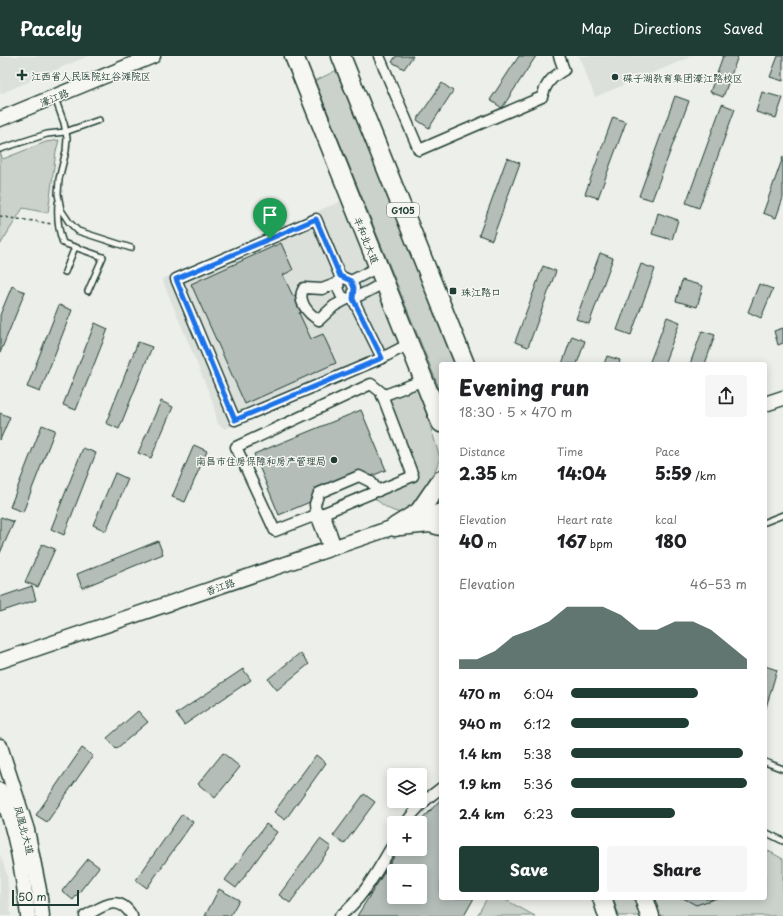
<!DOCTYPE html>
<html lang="en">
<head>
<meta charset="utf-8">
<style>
  body { margin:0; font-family:"Playpen Sans","LXGW WenKai TC",sans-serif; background:#f6f6f6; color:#202124; height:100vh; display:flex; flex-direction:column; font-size:15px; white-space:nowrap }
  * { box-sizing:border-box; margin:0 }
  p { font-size:13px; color:#757577 }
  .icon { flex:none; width:22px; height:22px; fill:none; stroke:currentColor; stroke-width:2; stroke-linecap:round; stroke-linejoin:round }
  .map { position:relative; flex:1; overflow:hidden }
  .drawer { position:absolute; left:439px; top:306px; width:328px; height:538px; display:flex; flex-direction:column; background:#fff; border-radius:4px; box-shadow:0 2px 10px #0003 }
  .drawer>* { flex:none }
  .buttons { position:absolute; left:387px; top:712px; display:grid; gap:8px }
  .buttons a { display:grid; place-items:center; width:40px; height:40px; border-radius:4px; background:#fff; box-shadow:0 2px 10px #0003; font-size:20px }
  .scale { position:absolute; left:12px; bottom:10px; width:67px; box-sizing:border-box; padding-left:4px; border:2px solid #1f3d34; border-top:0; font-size:11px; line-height:14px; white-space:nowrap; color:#1f3d34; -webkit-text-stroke:3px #f6f6f2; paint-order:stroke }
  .pin { position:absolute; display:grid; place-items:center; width:34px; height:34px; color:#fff; margin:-41px -17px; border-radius:50% 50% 50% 0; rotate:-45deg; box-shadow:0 0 4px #0007 }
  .pin .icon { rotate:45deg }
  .round { display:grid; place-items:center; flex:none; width:42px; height:42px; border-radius:4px; background:#f6f6f6 }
  .headline { display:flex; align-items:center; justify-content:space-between; height:68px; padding:0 20px }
  h1 { font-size:22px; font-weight:800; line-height:30px }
  .metrics { display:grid; grid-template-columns:repeat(3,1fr); gap:6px; height:68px; padding:4px 20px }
  .metrics div { display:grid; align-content:center }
  .metrics b { font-size:17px; font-weight:800 }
  .metrics small { font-size:11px; font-weight:400 }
  .metrics p { font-size:11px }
  .chart { height:112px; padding:8px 20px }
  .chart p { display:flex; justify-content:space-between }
  .chart svg { width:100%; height:72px; margin-top:4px; fill:#1f3d34; opacity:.7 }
  .cta { display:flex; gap:8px; margin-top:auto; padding:8px 20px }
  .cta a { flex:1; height:46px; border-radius:4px; background:#1f3d34; color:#fff; font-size:16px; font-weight:800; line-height:46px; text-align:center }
  .cta a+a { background:#f6f6f6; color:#202124 }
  ul { padding:0 20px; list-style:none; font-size:13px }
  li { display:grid; grid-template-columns:64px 48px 1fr; align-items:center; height:30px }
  li i { height:10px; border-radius:5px; background:#1f3d34 }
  header { display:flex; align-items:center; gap:24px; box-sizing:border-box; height:56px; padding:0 20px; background:#1f3d34; color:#fff }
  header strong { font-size:19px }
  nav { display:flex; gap:22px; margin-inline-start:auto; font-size:14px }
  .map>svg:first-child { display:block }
  .built { fill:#dce0db }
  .green { fill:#cbd2cc; stroke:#758880 }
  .building { fill:#b4bdb8; stroke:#1f3d34; fill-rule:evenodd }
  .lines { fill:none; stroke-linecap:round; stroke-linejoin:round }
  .lane-casing { stroke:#1f3d34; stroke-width:8 }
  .street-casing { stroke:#1f3d34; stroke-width:13 }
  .secondary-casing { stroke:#1f3d34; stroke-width:17 }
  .highway-casing { stroke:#1f3d34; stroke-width:21 }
  .path { stroke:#1f3d34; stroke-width:1.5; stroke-dasharray:3 3; stroke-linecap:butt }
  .lane { stroke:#f6f6f2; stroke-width:5 }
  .street { stroke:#f6f6f2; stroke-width:10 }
  .secondary { stroke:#f6f6f2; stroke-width:14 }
  .highway { stroke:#f6f6f2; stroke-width:18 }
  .route-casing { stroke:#fff; stroke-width:8 }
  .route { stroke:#1a73e8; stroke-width:5 }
  .poi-dot { fill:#1f3d34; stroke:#f6f6f2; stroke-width:1.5 }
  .labels { text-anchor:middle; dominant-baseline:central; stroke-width:3; stroke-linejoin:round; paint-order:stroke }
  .shield { fill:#f6f6f2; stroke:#60746d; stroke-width:1 }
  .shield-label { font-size:9px; font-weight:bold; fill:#1f3d34 }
  .poi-label { font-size:10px; fill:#1f3d34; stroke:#f6f6f2; text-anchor:start }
  .street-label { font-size:10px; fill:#1f3d34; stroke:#f6f6f2 }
</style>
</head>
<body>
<header>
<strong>Pacely</strong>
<nav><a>Map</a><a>Directions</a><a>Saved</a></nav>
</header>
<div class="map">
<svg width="783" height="860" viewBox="0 0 783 860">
  <rect width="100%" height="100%" fill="#edefea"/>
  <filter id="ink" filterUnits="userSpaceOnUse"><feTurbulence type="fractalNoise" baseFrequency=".025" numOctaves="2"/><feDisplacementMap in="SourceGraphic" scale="8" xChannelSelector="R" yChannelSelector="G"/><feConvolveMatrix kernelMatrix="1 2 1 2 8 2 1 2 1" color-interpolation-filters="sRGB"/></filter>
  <g filter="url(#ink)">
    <g class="built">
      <polygon points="0,0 88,0 0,38"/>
      <polygon points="579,0 693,0 595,41"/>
      <polygon points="341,145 406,295 225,373 218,368 212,344 162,223"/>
      <polygon points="0,798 7,819 11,860 0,860"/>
    </g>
    <g class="green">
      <polygon points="339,13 457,308 441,308 441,337 315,25"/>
      <polygon points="59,84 56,95 48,157 23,152 0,189 0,96 3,103 46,86"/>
      <path d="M418 330 440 402 423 446 412 459C391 456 387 453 371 439L415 421 384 343Z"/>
      <polygon points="765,793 783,803 783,860 654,860 649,842 765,842"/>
      <polygon points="487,842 502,842 535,860 477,860"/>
      <polygon points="613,842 635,842 641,860 619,860"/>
    </g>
    <g class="building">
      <polygon points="396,0 413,0 404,13 392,6"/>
      <polygon points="519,0 536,0 502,52 490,44"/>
      <polygon points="723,0 738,0 723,41 710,36"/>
      <polygon points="778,0 783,0 783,25 770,21"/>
      <polygon points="442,27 453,35 429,72 417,64"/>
      <polygon points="762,36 783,42 776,62 756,56"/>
      <polygon points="675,40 689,45 652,144 639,140"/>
      <polygon points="722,48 735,53 699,152 686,147"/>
      <polygon points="613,61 626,66 598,142 585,138"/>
      <polygon points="783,101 783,142 776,162 763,157"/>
      <polygon points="507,102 520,107 492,184 479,179"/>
      <polygon points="658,157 678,164 672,184 652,178"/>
      <polygon points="281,187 293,214 283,219 293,240 302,236 309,253 299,257 311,283 323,278 336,307 245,348 191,228"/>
      <polygon points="600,197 613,202 589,268 576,263"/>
      <polygon points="641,208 655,213 631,279 617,274"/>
      <polygon points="543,210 556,215 528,291 515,286"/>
      <polygon points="682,224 703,230 697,251 676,245"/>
      <polygon points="759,228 773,233 761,262 748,256"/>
      <polygon points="12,230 25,236 0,297 0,259"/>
      <polygon points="59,249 72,254 40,336 27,331"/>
      <polygon points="667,261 680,266 664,308 649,308"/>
      <polygon points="95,267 108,273 76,354 63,349"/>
      <polygon points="783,272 783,287 778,289 774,275"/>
      <polygon points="702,275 715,279 705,308 690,308"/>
      <polygon points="572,280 585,285 577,308 562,308"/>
      <polygon points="138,286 152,291 119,373 106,367"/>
      <polygon points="607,300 620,304 619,308 604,308"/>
      <polygon points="161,345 173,351 151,402 138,397"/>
      <polygon points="361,354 386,414 279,459 254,398"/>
      <polygon points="0,357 10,361 0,384"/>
      <polygon points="42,369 55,374 23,456 10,451"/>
      <polygon points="194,389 207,395 185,446 172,441"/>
      <polygon points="83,392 96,397 64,479 51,473"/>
      <polygon points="115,417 128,423 106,475 93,469"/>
      <polygon points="1,461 14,466 0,497 0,462"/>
      <polygon points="158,485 163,498 82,532 77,518"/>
      <polygon points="42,488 55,493 38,531 25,526"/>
      <polygon points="32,530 36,544 0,556 0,541"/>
      <polygon points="300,597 309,608 277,634 268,623"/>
      <polygon points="765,610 777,614 765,655"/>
      <polygon points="243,613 251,624 184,669 176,658"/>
      <polygon points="138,655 148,666 116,693 107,682"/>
      <polygon points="82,692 93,700 47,766 36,759"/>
      <polygon points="223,697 240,711 215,742 198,728"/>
      <polygon points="316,699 326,707 285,764 274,756"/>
      <polygon points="364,738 375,746 344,788 333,780"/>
      <path d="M441 743V842H474L464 860H357L399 793H420V767H419ZM394 815H420V841H394Z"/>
      <polygon points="182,758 193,766 147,832 136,824"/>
      <polygon points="266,768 277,776 236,832 225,824"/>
      <polygon points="320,783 331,791 290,847 279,839"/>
      <polygon points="88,803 99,811 73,844 62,835"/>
      <polygon points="219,833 239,844 230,860 205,860"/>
      <polygon points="683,842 717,842 696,849"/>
    </g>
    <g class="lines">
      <g class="lane-casing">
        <g id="lane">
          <polyline points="55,42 64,67 67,82 66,95 59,123 58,138 61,154 69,166 78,175 131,192"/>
          <polyline points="0,93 47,78 65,76 99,64"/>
          <path d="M58 147C57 161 58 174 63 187L103 201 88 235"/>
          <polyline points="65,216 75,191"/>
          <polyline points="765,466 783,459"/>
          <polyline points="765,706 783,713"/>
          <polyline points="765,776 783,785"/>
        </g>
      </g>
      <g class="street-casing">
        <g id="street">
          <path d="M379 0 419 94 542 41C546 27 552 21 564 14L559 0"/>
          <polyline points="340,220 316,163 176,223 235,364 382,302 409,288"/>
          <polyline points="351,225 378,211"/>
          <path d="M338 227 322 233 304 232C296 244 308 258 319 264L334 250 347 243"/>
          <path d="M382 302 353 243 354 232 351 225 340 220C338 227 337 232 341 239 348 250 375 231 385 226"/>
          <polyline points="382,340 424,324"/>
          <polyline points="322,457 316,459 315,448 319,437 359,420 371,426 378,435"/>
          <polyline points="329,493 316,459 275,475 236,391 371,328 381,336 413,420 324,457 336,491"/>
          <path d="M406 767C415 753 427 742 441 732"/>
          <path d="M85 860C101 852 118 836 132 860"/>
          <path d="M340 860C364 842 379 811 394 787"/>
        </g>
      </g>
      <g class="secondary-casing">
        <g id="secondary">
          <polyline points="0,63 153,0"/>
          <polyline points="765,348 783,342"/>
          <polyline points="0,605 441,455"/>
          <polyline points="0,690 27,774 39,834 42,860"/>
          <path d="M0 734C16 774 23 818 28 860"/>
        </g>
      </g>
      <g class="highway-casing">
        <g id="highway">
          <polyline points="294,0 441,367"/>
          <polyline points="341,0 465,308"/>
          <polyline points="400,470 430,467 441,470"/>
          <polyline points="395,471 419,456 441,424"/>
          <polyline points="602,842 608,860"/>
          <polyline points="644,842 650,860"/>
        </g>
      </g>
      <path class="path" d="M0 160C17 164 34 164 51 168"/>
      <use href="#lane" class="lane"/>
      <use href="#street" class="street"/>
      <use href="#secondary" class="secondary"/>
      <use href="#highway" class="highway"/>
    </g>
  </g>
  <g class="lines" filter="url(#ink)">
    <g class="route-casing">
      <polygon id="route" points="316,163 340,220 351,225 354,232 353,243 382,302 235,364 176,223"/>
    </g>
    <use href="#route" class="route"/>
  </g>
  <g class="poi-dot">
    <path d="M20 13h4v4h4v4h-4v4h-4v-4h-4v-4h4z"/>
    <circle cx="615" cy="21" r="4"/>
    <rect x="449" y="231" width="8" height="8" rx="2"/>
    <circle cx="334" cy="404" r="4"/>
  </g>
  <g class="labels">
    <rect class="shield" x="387" y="147" width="32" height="14" rx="3"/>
    <g class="shield-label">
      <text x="403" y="154">G105</text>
    </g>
    <g class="poi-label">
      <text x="31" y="19">江西省人民医院红谷滩院区</text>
      <text x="623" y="21">碟子湖教育集团濠江路校区</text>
      <text x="461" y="235">珠江路口</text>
      <text x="326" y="404" text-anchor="end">南昌市住房保障和房产管理局</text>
    </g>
    <g class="street-label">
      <text transform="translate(54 41) rotate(-22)">濠江路</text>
      <text transform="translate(367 184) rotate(68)">丰和北大道</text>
      <text transform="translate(220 530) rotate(-19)">香江路</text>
      <text transform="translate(25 774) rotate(75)">凤凰北大道</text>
    </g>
  </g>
</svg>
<div class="buttons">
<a><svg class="icon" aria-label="layers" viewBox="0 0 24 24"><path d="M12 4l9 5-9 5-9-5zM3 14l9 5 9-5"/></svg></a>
<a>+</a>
<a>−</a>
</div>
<div class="scale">50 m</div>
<div class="pin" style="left:270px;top:183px;background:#1e9e55"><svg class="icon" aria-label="arrive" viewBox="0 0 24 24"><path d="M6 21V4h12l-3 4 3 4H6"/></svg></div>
<section class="drawer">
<div class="headline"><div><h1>Evening run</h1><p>18:30 · 5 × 470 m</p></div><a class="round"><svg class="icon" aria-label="share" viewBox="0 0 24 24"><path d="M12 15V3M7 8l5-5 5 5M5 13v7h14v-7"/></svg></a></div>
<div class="metrics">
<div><p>Distance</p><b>2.35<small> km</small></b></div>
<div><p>Time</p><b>14:04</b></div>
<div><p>Pace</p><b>5:59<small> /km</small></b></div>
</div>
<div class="metrics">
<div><p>Elevation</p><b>40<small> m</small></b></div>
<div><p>Heart rate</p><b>167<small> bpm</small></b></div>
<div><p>kcal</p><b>180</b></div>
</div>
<div class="chart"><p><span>Elevation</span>46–53 m</p>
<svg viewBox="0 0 160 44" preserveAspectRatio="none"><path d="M0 44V38L10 38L20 33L30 24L40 20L50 15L60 6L70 6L80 6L90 11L100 20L110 20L120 15L130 15L140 20L150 29L160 38V44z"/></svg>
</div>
<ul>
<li><b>470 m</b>6:04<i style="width:72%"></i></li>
<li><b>940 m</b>6:12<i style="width:67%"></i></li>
<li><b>1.4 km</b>5:38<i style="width:98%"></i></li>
<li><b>1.9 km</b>5:36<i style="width:100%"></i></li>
<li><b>2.4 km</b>6:23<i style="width:59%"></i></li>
</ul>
<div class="cta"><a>Save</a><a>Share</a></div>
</section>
</div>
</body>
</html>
